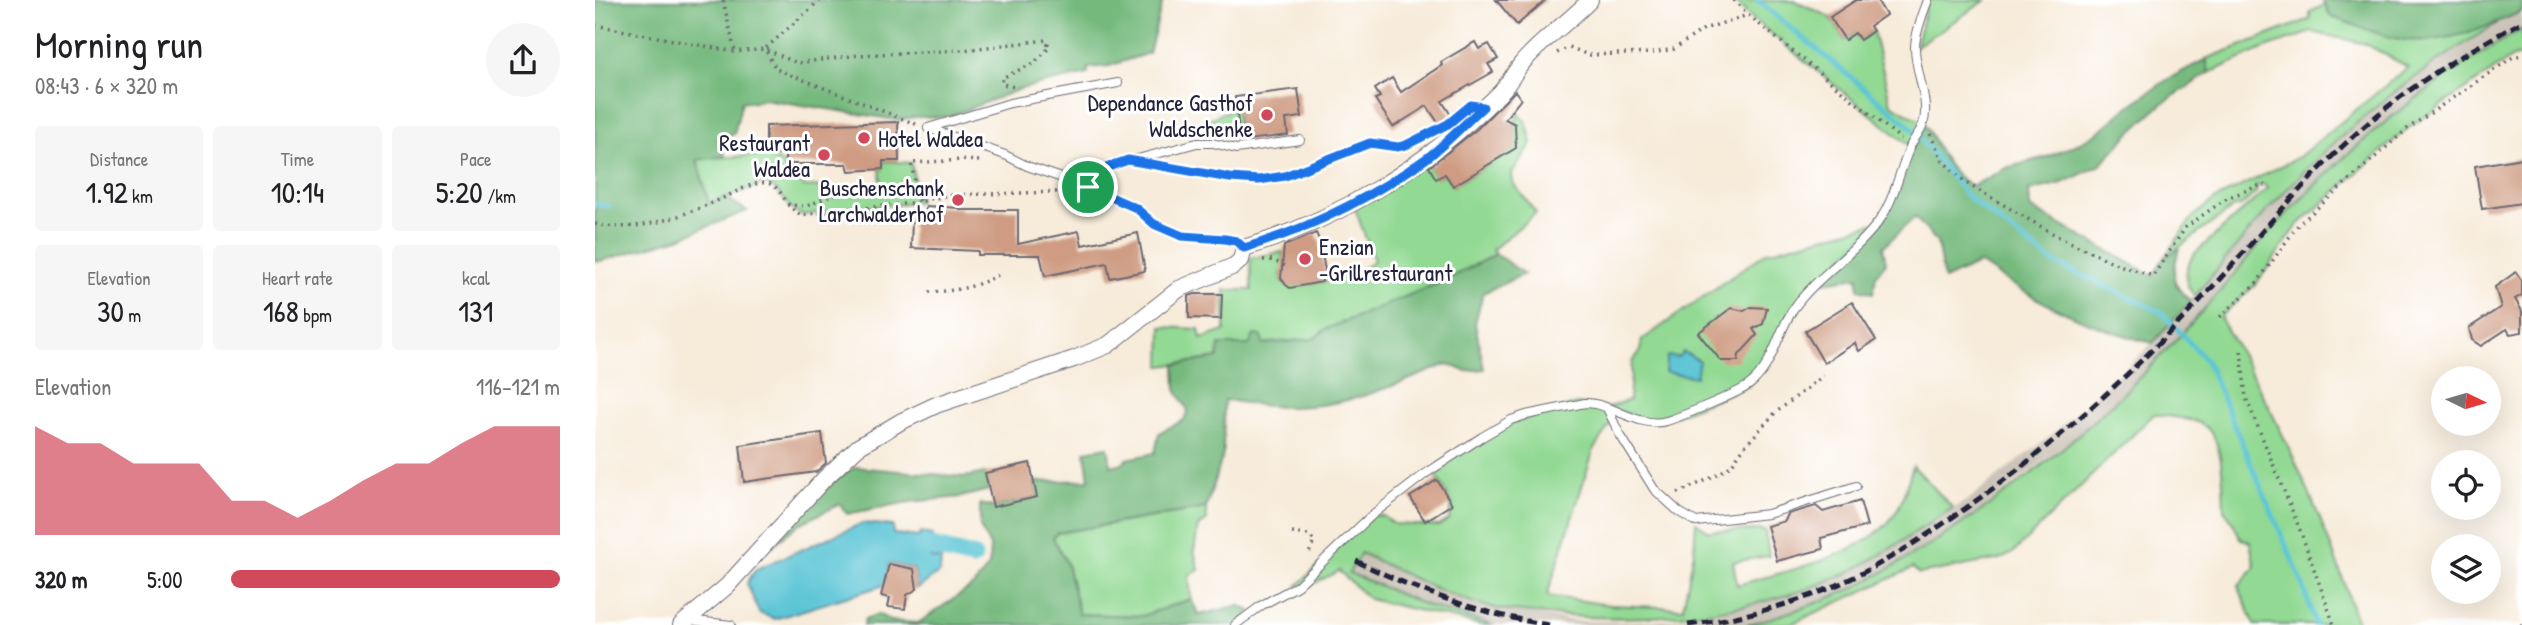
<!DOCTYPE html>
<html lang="en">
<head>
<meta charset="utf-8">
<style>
  body { margin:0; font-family:"Patrick Hand",sans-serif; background:#f6f6f6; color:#202124; height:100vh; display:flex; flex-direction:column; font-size:26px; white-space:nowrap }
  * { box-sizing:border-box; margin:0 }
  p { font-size:23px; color:#757577 }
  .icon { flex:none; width:38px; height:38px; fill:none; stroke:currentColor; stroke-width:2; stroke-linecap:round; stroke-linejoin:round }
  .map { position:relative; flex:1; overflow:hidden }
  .details { display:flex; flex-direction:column; background:#fff; width:595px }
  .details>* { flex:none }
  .needle { width:46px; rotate:95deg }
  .tools { position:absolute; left:1836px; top:366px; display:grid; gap:14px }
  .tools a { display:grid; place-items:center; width:70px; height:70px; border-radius:50%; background:#fff; box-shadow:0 7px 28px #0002; font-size:35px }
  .pin { position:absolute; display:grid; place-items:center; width:60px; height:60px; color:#fff; margin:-30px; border:4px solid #fff; border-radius:50%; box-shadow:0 2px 7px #0007 }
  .round { display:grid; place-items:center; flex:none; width:74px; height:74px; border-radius:37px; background:#f6f6f6 }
  .overview { display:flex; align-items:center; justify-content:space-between; height:119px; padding:0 35px }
  h1 { font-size:38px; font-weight:600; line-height:52px }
  .stats { display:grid; grid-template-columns:repeat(3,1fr); gap:10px; height:119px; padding:7px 35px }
  .stats div { display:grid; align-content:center; border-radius:7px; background:#f6f6f6; text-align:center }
  .stats b { font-size:30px; font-weight:600 }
  .stats small { font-size:19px; font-weight:400 }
  .stats p { font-size:19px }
  .chart { height:196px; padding:14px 35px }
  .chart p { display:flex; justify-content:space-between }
  .chart svg { width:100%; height:126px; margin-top:7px; fill:#d1495b; opacity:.7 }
  ul { padding:0 35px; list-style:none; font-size:23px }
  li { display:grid; grid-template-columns:112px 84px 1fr; align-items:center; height:52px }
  li i { height:18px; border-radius:9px; background:#d1495b }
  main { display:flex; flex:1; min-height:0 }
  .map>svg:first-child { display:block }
  .industrial { fill:#cbc3b8 }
  .green { fill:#92d993; stroke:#5a7e67; stroke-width:2 }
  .forest { fill:#75b97d; stroke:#4c6e5c; stroke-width:2 }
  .water { fill:#5bc5d5; stroke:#3e7488; stroke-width:2 }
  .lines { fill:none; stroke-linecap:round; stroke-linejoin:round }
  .stream { stroke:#5bc5d5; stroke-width:5 }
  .canal { stroke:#5bc5d5; stroke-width:19 }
  .building { fill:#cf9c83 }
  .service-casing { stroke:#6d6872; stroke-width:10 }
  .minor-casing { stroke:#6d6872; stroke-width:18 }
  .path { stroke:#6d6872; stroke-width:3.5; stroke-dasharray:2 5; stroke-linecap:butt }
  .service { stroke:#fff; stroke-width:8 }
  .minor { stroke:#fff; stroke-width:16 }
  .rail { stroke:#22223b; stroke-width:5; stroke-dasharray:10 5; stroke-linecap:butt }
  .route-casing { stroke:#fff; stroke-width:14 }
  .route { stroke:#1a73e8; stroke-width:9 }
  .poi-dot { fill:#d1495b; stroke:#fff; stroke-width:2.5 }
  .labels { text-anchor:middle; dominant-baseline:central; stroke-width:6; stroke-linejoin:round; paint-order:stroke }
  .poi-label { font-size:23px; fill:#22223b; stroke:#fff; text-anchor:end }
</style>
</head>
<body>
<main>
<section class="details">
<div class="overview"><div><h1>Morning run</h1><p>08:43 · 6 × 320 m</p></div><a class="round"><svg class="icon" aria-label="share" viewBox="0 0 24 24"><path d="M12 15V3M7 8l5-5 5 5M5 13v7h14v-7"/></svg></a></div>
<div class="stats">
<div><p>Distance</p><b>1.92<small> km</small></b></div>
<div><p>Time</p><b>10:14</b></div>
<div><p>Pace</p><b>5:20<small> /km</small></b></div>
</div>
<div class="stats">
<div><p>Elevation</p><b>30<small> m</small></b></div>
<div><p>Heart rate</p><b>168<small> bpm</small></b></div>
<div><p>kcal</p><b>131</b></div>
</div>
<div class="chart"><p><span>Elevation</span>116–121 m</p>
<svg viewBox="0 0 160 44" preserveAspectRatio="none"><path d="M0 44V6L10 12L20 12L30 19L40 19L50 19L60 32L70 32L80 38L90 32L100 25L110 19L120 19L130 12L140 6L150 6L160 6V44z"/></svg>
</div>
<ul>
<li><b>320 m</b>5:00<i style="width:100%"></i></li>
</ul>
</section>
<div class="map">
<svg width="1927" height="625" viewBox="0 0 1927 625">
  <rect width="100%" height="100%" fill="#fff"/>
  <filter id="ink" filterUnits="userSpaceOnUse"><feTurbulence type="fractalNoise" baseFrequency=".0143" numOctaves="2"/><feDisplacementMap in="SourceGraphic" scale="14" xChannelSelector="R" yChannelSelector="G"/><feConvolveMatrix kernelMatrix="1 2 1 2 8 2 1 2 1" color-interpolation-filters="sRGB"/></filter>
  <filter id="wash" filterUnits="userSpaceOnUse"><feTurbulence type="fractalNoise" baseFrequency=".00686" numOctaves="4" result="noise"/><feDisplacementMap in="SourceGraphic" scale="28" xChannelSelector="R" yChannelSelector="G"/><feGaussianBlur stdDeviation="1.57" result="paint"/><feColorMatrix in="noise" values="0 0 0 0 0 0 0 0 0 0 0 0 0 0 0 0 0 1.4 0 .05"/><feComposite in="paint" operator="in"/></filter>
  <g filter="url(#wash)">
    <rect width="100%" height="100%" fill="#f7ebd9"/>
    <polygon class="industrial" points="1927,11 1927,29 1844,80 1775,135 1694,211 1640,271 1612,306 1542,380 1484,433 1362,528 1277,578 1247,593 1180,617 1152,625 898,625 833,606 754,573 765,553 818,577 902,609 981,621 1027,622 1078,620 1135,610 1204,592 1255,571 1374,499 1454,437 1558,343 1683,198 1762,122 1829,70 1864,46"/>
    <g class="green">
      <polygon points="1139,0 1201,1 1235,17 1250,40 1260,33 1265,40 1278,31 1296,104 1329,123 1315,146 1153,15"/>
      <polygon points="1333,0 1391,0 1320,47"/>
      <path d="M1729 5 1736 17 1849 38 1903 23C1821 71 1747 129 1683 199 1654 230 1627 264 1600 296 1587 283 1590 270 1598 255L1673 188 1668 184 1661 186 1662 191 1646 206 1639 207 1568 259 1598 217 1619 200 1704 157 1813 67 1771 44 1717 32 1668 49 1614 73 1611 59 1715 19V12Z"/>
      <path d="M1927 29V55L1918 57 1812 129 1703 225 1661 284 1625 317C1681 414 1730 517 1763 625H1660L1643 586 1660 567 1655 542 1646 539 1636 519 1629 510C1628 487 1630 439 1608 425 1595 417 1573 417 1559 414L1418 553 1406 559 1324 574 1318 568 1196 624 1152 625C1184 616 1216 606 1247 593 1275 581 1300 565 1326 550 1432 486 1529 400 1611 307 1640 276 1664 241 1694 211 1763 140 1840 77 1927 29Z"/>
      <polygon points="641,107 643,126 606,133 605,127 612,120"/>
      <path d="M923 113 931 121 937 143 917 173 918 183 941 213 897 250 901 254 851 280 731 329 718 339 654 345 623 358 566 366 567 327 604 329 606 339 630 331V290H657L655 258 687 252 690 269 686 273C686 281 688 284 695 287 726 282 754 281 779 261L758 203 830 159 841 178 850 174 858 186 920 148V124Z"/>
      <path d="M171 155 192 165 209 187 286 186 285 169H288V161L316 163 324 202 207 215C189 208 188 190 170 183L114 204 102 159Z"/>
      <path d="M1284 222 1198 310 1179 352 1153 386 1064 422 1012 408 1017 421 999 449 952 596 1016 605 1088 608 1099 552 1101 522 1113 531 1170 530 1174 556 1138 562 1142 585C1187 572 1276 555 1301 512 1309 499 1313 481 1318 466L1358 508C1324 529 1290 555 1254 572 1146 622 1020 625 904 609 856 599 810 574 766 553L754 573 833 606 898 625H886L774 599 744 571 710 588 702 586 777 515 788 516 799 524 843 526 854 520 857 504 838 469 903 427 982 404 1012 408 1034 400 1037 362 1045 352 1047 340 1172 252Z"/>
      <polygon points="611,508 612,520 603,527 599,551 604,570 594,575 596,599 547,616 484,614 472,564 458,538 462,533"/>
    </g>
    <g class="forest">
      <polygon points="0,0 568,0 554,53 514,66 493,68 493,74 425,89 353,117 320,117 302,120 169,99 158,102 147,101 139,134 123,140 130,156 102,160 114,204 130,197 152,211 81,239 6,261 0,261"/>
      <path d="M1727 0H1927V11C1893 28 1844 46 1805 39 1782 35 1758 24 1736 17Z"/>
      <path d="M1611 59 1614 73 1568 103 1535 133 1504 166 1467 183 1434 191 1435 208 1558 276 1568 259 1584 248C1578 273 1573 283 1596 301L1558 343C1496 329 1437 300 1385 263L1349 280 1342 242 1320 217 1288 247 1291 263 1281 275 1278 293 1264 289 1263 277 1222 283 1284 222 1329 123C1344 146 1351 174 1378 186L1411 168 1452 157 1485 143 1506 130 1533 107 1573 79Z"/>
      <path d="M901 254 929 274 888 293 880 323 889 369 870 371 852 364C799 386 747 409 689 407 669 407 648 402 629 400L628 454 611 508 462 533 458 538 472 564 484 614 547 616 596 599 604 615 644 605 657 612 640 625H269L270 619 283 614 296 621 323 623 379 585 394 566 395 546 385 527V504L398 507 442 497 439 482 494 480 490 451 513 447 516 466 528 463 532 459 560 453 564 433 589 420 593 410 581 390 580 365 623 358 624 345H654L659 335 666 336 668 344 718 339 731 329 851 280Z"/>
      <polygon points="260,467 370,477 390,473 394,490 366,497 314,502 252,514 245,504 204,524 170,552 233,486"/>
    </g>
    <g class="water">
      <polygon points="1088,352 1104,360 1101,377 1070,372 1072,356 1083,357"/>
      <polygon points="268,523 298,526 298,534 324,537 326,533 338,535 336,558 346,560 345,572 322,589 319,569 294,564 290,585 180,619 164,613 152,583 161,569"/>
    </g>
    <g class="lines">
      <g class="stream">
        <polyline points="1162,0 1316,127 1374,198 1456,261 1566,312 1611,360 1706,580 1721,625"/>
        <polyline points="0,204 14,206"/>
      </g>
      <polyline class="canal" points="337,547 378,557"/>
    </g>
    <g id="blocks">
      <g class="building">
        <polygon points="901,0 951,0 922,25"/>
        <polygon points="1261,0 1282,0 1291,15 1275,26 1278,31 1265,40 1260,33 1250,40 1235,17"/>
        <polygon points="880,42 884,49 894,44 903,59 893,64 898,72 847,101 859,120 848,130 832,106 798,127 780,99 785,97 780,89 797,78 806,92 847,65 846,62"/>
        <polygon points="703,89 707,117 691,119 693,135 645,141 640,97"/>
        <polygon points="920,91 926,99 910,119 920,124 921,148 858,186 850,174 841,179 834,167 882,129"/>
        <polygon points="303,122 304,161 288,161 288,169 254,171 252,164 190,164 190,155 171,155 171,126"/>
        <polygon points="1927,158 1927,203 1887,209 1880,166"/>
        <polygon points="331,206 365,208 365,210 423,210 423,244 484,231 487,245 543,233 550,271 515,278 512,263 450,276 445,255 383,255 383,251 316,248 317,219 330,220"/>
        <polygon points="721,233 725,242 731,276 727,277 727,282 695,288 691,285 686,278 689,246"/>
        <polygon points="1921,272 1927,281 1927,295 1920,299 1927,311 1927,332 1915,334 1912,329 1886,346 1877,340 1874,328 1906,307 1900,287"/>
        <polygon points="600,294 627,294 626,319 594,318 594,296"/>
        <polygon points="1257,302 1281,340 1264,351 1260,343 1229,363 1210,331"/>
        <polygon points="1156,307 1172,308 1168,324 1158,329 1162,335 1144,355 1143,361 1126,361 1103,333 1136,308 1149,311"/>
        <polygon points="227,433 231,463 221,472 149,482 145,445"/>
        <polygon points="435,463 442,497 398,507 390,473"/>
        <polygon points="842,480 857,504 830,521 815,497"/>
        <polygon points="1265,501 1272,526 1226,538 1228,549 1182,561 1172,526 1190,521 1193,514 1221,506 1228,512"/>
        <polygon points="294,564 319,569 322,589 312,595 310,609 293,607 295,598 286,596"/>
      </g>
    </g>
  </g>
  <g filter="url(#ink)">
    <use href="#blocks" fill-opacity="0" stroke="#6d6872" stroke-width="2"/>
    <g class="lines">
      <g class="service-casing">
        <g id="service">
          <polyline points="333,128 410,155 432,166 493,187 541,207 559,224 587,236 630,239 641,241 649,248"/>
          <polyline points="333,128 415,103 523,83"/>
          <polyline points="493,187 513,167 602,143 618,143 641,149 705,140"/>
          <polyline points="1012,408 1024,433 1059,489 1084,512 1101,522 1173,514 1261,486"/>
          <polyline points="93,620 136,625"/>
          <path d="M640 625 667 605 702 586 777 515 830 474 887 437 916 420 931 415 990 403C1017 403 1045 429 1071 421 1086 417 1143 393 1154 385 1179 366 1182 332 1199 308 1223 275 1261 253 1284 221 1300 199 1304 171 1315 147 1318 139 1325 133 1328 124 1336 103 1319 69 1320 46 1321 30 1328 14 1333 0"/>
        </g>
      </g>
      <g class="minor-casing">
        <path id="minor" d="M86 625 132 586 229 479 263 447 305 422 341 405 479 359 513 345 584 289 639 266 646 260 649 248C744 220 832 165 902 96 913 86 919 72 928 62 948 39 974 22 995 0"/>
      </g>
      <g class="path">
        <polyline points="128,0 140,52"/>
        <polyline points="225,0 170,49 181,69 323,125"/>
        <polyline points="1139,0 1153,15 1306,139"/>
        <polyline points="0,25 140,52 170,49 202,63 264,55 367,50 452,40 454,48 439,63 407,78 407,84 423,88"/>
        <polyline points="962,53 974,47 993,55 1057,53 1079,49 1109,29 1153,15"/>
        <polyline points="1335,134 1348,161 1371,183 1464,237 1524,265 1558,276 1591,227 1632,198 1668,184 1674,188"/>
        <polyline points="567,167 635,178 664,180 690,176 775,143 803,147 823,139"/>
        <polyline points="324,201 316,163 367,160 385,161"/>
        <polyline points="192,205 212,206 253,188"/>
        <path d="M0 224C42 234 87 216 126 199 138 194 158 181 172 183 188 186 189 208 207 215L324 202 354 195 464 192"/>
        <polyline points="668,260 677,260 690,266"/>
        <path d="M334 292C359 291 380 288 403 275"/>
        <polyline points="1625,317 1661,284 1703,225 1812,129 1918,57 1927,55"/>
        <polyline points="1646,351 1651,398 1705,530 1739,625"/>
        <polyline points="1083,493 1116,478 1136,466 1150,446 1180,413 1228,376"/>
        <polyline points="697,533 714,535 719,541 713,556"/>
        <polyline points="1926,625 1927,624"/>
      </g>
      <use href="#service" class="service"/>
      <use href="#minor" class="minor"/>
      <g class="rail">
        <path d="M761 561C823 591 885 614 954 625"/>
        <path d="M1093 625C1147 618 1201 604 1251 581 1287 564 1322 542 1355 519 1449 455 1532 379 1609 296 1667 234 1719 167 1785 113 1829 77 1877 49 1927 22"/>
      </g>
    </g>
  </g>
  <g class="lines" filter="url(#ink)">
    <g class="route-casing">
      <path id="route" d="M876 105 888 107C869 124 852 143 832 158 777 197 713 229 649 248L641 241 630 239 587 236 559 224 541 208 493 187 513 167 533 160 635 178 664 180 690 176 775 143 803 147 811 145 853 124Z"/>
    </g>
    <use href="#route" class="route"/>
  </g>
  <g class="poi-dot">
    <circle cx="672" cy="115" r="7"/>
    <circle cx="269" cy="138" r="7"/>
    <circle cx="229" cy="155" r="7"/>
    <circle cx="363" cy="200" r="7"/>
    <circle cx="710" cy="259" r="7"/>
  </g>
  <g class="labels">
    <g class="poi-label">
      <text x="658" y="102">Dependance Gasthof<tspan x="658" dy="26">Waldschenke</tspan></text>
      <text x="283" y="138" text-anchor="start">Hotel Waldea</text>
      <text x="215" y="142">Restaurant<tspan x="215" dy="26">Waldea</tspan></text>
      <text x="349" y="187">Buschenschank<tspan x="349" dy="26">Larchwalderhof</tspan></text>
      <text x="724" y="246" text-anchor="start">Enzian<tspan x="724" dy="26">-Grillrestaurant</tspan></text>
    </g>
  </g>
</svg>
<div class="tools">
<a><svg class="needle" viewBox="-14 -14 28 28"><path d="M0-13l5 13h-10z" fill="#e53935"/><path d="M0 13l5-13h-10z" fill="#757577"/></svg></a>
<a><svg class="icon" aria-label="locate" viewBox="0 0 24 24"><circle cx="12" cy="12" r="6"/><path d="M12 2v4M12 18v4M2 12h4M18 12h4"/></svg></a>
<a><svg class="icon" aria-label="layers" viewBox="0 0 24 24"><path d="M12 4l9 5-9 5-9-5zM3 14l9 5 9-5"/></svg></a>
</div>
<div class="pin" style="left:493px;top:187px;background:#1e9e55"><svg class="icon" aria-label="arrive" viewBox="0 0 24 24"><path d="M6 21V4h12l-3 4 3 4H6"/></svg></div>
</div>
</main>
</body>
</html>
